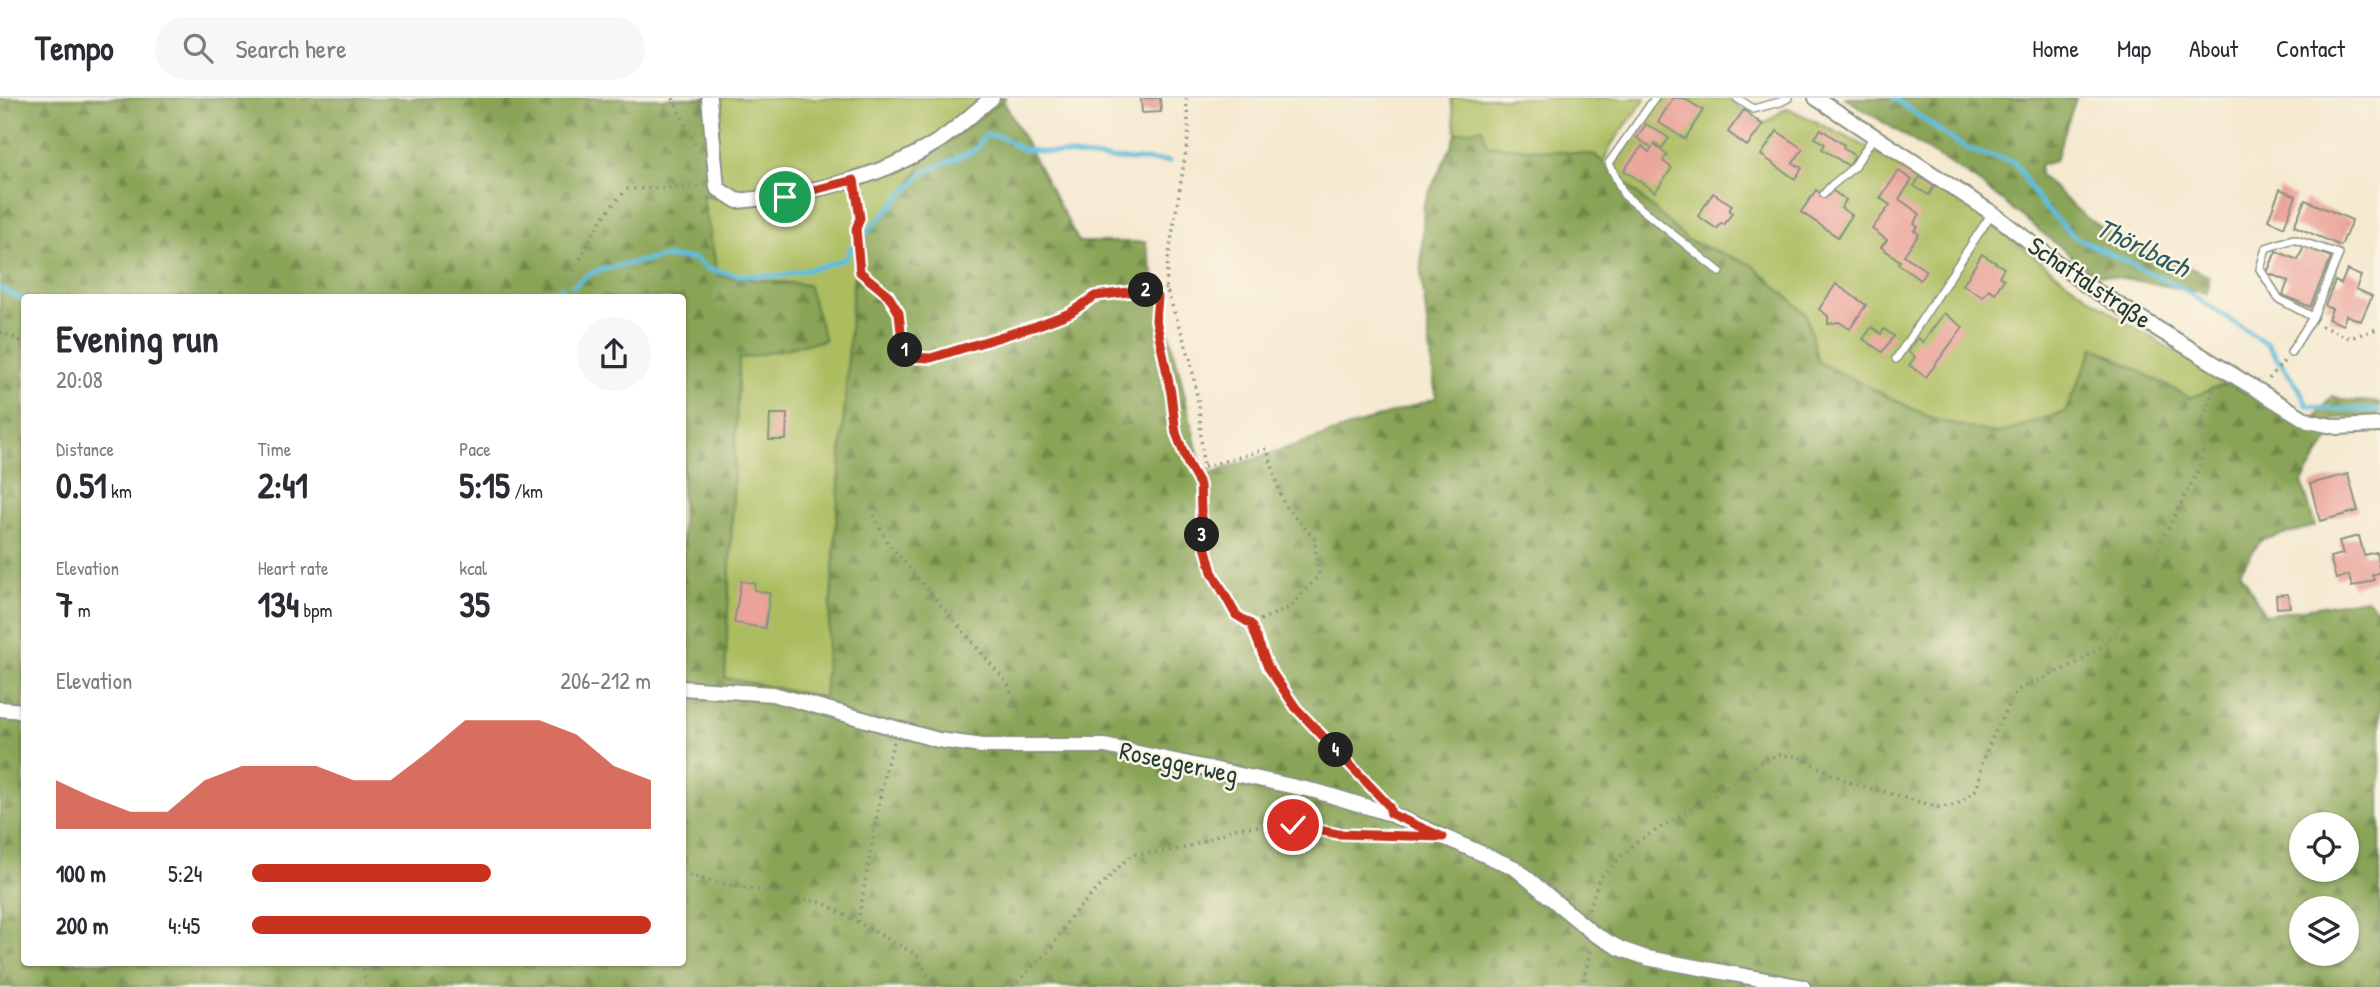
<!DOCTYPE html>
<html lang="en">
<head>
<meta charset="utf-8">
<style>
  body { margin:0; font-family:"Patrick Hand",sans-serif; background:#f7f7f7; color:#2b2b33; height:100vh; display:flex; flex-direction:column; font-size:26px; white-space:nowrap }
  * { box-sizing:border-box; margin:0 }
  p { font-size:23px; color:#7c7c81 }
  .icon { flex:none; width:38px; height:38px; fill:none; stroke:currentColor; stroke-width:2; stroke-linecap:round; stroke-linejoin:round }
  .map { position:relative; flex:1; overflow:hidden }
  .details { position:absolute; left:21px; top:196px; width:665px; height:672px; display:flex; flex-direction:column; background:#fff; border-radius:7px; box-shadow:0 2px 5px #0004 }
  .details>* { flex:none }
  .controls { position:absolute; left:2289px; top:714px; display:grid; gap:14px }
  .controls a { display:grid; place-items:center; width:70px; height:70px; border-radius:50%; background:#fff; box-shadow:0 2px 5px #0004; font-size:35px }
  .pin { position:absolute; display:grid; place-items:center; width:60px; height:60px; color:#fff; margin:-30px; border:4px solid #fff; border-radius:50%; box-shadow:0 2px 7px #0007 }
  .km { position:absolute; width:35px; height:35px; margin:-18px; border-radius:50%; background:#222; color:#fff; font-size:19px; line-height:35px; text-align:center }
  .round { display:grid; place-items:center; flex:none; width:74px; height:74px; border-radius:37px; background:#f7f7f7 }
  .summary { display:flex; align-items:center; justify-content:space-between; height:119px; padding:0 35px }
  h1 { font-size:38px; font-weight:700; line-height:52px }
  .metrics { display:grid; grid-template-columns:repeat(3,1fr); gap:10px; height:119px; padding:7px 35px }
  .metrics div { display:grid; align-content:center }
  .metrics b { font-size:35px; font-weight:700 }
  .metrics small { font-size:19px; font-weight:400 }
  .metrics p { font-size:19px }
  .chart { height:196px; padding:14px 35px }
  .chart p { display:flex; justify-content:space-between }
  .chart svg { width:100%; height:126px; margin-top:7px; fill:#c8321e; opacity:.7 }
  ul { padding:0 35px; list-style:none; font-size:23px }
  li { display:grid; grid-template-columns:112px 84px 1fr; align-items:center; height:52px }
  li i { height:18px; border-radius:9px; background:#c8321e }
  header { display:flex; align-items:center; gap:42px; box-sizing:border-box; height:98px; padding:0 35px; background:#fff; border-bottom:2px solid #e1e1e2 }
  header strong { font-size:33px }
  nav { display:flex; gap:38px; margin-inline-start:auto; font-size:24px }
  .search { width:490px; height:63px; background:#f7f7f7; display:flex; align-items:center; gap:18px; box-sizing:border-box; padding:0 24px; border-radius:38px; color:#7c7c81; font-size:26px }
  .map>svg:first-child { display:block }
  .green { fill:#acbd60; stroke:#667d4a; stroke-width:2 }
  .forest { fill:url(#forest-firs); stroke:#547045; stroke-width:2; fill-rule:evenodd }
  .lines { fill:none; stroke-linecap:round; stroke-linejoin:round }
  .stream { stroke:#5dbddb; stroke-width:5 }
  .building { fill:#eaa299 }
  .lane-casing { stroke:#8a9382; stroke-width:10 }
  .street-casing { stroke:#8a9382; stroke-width:18 }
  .path { stroke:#8a9382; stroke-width:3.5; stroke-dasharray:2 5; stroke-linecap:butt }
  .lane { stroke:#fff; stroke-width:7 }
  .street { stroke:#fff; stroke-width:14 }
  .route-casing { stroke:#fff; stroke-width:14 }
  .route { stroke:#c8321e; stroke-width:9 }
  .labels { text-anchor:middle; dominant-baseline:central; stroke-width:5; stroke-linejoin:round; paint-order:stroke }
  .street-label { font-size:26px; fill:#1f3d34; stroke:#fcf5e5 }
  .water-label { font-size:28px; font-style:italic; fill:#2e5d5e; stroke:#fcf5e5 }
</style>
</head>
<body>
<header>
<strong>Tempo</strong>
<div class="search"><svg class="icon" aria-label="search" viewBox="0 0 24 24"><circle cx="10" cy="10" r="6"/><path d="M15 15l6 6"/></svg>Search here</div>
<nav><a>Home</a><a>Map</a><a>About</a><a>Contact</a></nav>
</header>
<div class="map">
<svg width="2380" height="889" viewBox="0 0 2380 889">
  <defs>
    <pattern id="forest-firs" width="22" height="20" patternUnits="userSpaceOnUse" patternTransform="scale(1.75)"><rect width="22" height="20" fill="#89a456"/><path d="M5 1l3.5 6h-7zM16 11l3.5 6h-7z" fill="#6f8748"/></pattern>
  </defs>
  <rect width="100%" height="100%" fill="#fcf5e5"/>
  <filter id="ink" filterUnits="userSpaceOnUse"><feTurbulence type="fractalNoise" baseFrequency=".0143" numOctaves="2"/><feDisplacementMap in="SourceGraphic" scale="14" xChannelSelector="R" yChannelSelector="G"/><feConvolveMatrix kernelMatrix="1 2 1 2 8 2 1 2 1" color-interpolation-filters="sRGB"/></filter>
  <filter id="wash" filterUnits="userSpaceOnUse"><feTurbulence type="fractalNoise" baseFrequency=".00686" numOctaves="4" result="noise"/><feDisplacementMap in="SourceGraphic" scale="28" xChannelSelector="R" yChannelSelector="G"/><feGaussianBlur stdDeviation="1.57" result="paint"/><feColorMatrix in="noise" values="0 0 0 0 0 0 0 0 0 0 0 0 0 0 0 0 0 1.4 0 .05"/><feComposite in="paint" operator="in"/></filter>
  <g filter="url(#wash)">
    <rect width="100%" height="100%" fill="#f5e9d0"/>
    <g class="green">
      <polygon points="705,0 1005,0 925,61 901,100 856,148 824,600 725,580 739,261 824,242 808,187 718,178 702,95 715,100"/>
      <polygon points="1451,0 1646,0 1612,46 1603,65 1595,57 1487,47 1482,31 1456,35"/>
      <path d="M1663 0H1726L1763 26C1774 21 1776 15 1788 10L1869 50 1981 117 2065 182 2121 221 2227 285 2190 300 2094 249 2065 314 1995 336 1933 321 1818 264 1806 216 1753 167 1687 142 1613 74 1617 60Z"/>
    </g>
    <g class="forest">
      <path d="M0 0H659L661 2 666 0H705L716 100 702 96 718 178 808 187 825 242 739 261 725 580 824 600 856 148 901 100 925 61 1003 2 1079 144H1145L1180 277 1203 378 1436 300 1421 174 1424 105 1451 49 1456 35 1482 30 1487 47 1595 57 1687 142 1753 167 1806 216 1818 264 1933 321 1996 336 2065 314 2094 249 2190 300 2227 285 2243 293 2306 331 2332 298 2348 303 2380 304V319L2333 320 2330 339 2302 384 2315 428 2261 442 2240 473 2265 517 2366 501 2380 513V889H0ZM24 200H682V864H24ZM2301 726H2347V772H2301ZM2301 810H2347V856H2301Z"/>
      <polygon points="1845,0 2076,0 2055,63 2040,67 2040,77 2084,118 2112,136 2209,178 2207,195 2093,175 1977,83"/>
    </g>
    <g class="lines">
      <g class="stream">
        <polyline points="1894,0 1954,43 1978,55 2014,64 2042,107 2075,139 2183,191 2267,246 2299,290 2307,307 2327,311 2380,312"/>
        <polyline points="862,139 923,75 975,52 986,37 1002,39 1021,51 1109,61 1169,63"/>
        <polyline points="573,188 590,176 603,171 663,159 695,161 707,171 737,177 780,178 827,167 845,161 854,145"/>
        <polyline points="0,190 24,202"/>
        <polyline points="529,200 563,190"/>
      </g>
    </g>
    <g id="blocks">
      <g class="building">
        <polygon points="1141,0 1160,0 1161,14 1142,15"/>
        <polygon points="1673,0 1683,0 1703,12 1685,41 1658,24"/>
        <polygon points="1744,12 1763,27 1747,48 1728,34"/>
        <polygon points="1646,26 1669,40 1662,50 1655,45 1654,47 1667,57 1663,63 1672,70 1655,94 1624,72 1642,48 1649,54 1652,50 1637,40"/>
        <polygon points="1821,31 1844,47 1843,50 1855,58 1849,68 1822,51 1825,46 1815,40"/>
        <polygon points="1777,33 1803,51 1793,65 1802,70 1795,81 1761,57"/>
        <polygon points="1899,73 1912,82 1899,101 1920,116 1914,126 1918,129 1914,133 1919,136 1904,157 1926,173 1920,182 1898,166 1900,163 1881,149 1887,142 1872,131 1890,107 1880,100"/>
        <polygon points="1920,79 1934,88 1929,97 1914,88"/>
        <polygon points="1830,91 1846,102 1841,110 1852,117 1838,139 1801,114 1816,92 1825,99"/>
        <polygon points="2280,91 2296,98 2284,129 2268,122"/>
        <polygon points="1713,95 1732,107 1729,113 1732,115 1724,127 1721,125 1717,131 1698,118"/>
        <polygon points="2305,102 2352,122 2341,148 2294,128"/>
        <polygon points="2304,148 2331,159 2310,209 2283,197 2288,183 2267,175 2276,153 2298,162"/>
        <polygon points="1982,156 2004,170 1999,178 2004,181 1995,195 1989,191 1983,199 1963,187"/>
        <polygon points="2347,172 2361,178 2356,191 2372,198 2361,223 2346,217 2343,227 2328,221 2332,211 2325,208 2335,183 2341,186"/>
        <polygon points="1836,186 1866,207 1850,231 1839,224 1828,226 1828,218 1819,211"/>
        <polygon points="1944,215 1963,229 1926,279 1909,267 1915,259 1908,254 1918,240 1923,244"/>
        <polygon points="1872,229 1881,236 1884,231 1894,238 1882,254 1863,241"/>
        <polygon points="770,316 787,316 786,342 769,342"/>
        <polygon points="2348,376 2358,413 2320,423 2310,386"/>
        <polygon points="2359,438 2364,457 2376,454 2380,474 2372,477 2374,482 2352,489 2349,477 2336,481 2330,459 2343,456 2339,443"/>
        <polygon points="741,483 755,485 754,492 770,495 765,530 734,525"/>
        <polygon points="2288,496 2290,509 2277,510 2276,497"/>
      </g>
    </g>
  </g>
  <g filter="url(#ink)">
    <use href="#blocks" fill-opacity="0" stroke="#8a9382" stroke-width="2"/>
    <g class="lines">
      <g class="lane-casing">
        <g id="lane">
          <polyline points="1655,0 1609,65 1624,97 1720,174"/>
          <polyline points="1737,0 1753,11 1780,4 1788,0"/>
          <polyline points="1824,96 1831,88 1854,69 1874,38"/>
          <polyline points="2291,254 2313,219 2339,156 2293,141 2266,150 2260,171 2279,201 2313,219"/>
          <polyline points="1896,261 1992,115"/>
        </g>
      </g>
      <g class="street-casing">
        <g id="street">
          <path d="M709 0 717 90 737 103C808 96 876 82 937 44 956 32 974 14 992 0"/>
          <polyline points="1816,0 1992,115 2086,187 2308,323 2337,329 2380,327"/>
          <polyline points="682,590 773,596 938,642 983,648 1105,648 1319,694 1391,716 1515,770 1594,836 1621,851 1647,860 1803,889"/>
          <polyline points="0,611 24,613"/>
        </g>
      </g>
      <g class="path">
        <polyline points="673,0 697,50"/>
        <polyline points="1186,0 1189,34 1168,162 1166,190 1190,260 1199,308 1203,369 1200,387 1203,415 1202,437 1212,474 1236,517 1251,526 1268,569 1296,610 1376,695"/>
        <polyline points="856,94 860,120 856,131 860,174 888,197 899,215 902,243 907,259 931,260 1036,228 1070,215 1095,198 1145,192 1158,199"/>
        <polyline points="1166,190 1158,199 1156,221 1171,295 1176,335 1187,366 1200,387"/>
        <path d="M564 200C580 159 596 121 628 91L701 89"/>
        <polyline points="2321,228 2350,240 2380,230"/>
        <polyline points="0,234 24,244"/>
        <polyline points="2269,281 2284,263"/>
        <polyline points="1204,369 1267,351 1284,407 1314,440 1319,477 1289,510 1251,526"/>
        <polyline points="874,417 887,444 1008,586 1025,633"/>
        <polyline points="682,775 701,781 823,805 917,857 934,889"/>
        <polyline points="1589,811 1599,781 1635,745 1718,695 1764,661 1780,657 1799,659 1848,684 1938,709 1950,708 1961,704 1977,691 1982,666 1991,642 2016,593 2081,563 2106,545 2135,511 2161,444 2202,365 2204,319 2217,283"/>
        <polyline points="858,824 885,672 894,644"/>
        <polyline points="363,864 366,889"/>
        <polyline points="1012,889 1051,851 1071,818 1131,757 1182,751 1239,729 1293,727 1338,736 1399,738"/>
        <polyline points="1582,889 1591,850"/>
      </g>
      <use href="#lane" class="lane"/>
      <use href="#street" class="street"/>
    </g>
  </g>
  <g class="lines" filter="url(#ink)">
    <g class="route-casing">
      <polyline id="route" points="785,99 854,82 860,120 856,131 860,174 888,197 899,215 902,243 907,259 931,260 1036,228 1070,215 1095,198 1145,192 1158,199 1156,222 1171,295 1176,335 1188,366 1200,387 1202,437 1212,474 1236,517 1251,526 1268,569 1296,610 1389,708 1391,716 1443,739 1338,736 1293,727"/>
    </g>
    <use href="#route" class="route"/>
  </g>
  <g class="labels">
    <g class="street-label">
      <text transform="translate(2090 184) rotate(34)">Schaftalstraße</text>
      <text transform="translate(1179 664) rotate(12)">Roseggerweg</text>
    </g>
    <g class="water-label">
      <text transform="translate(2143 149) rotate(26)">Thörlbach</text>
    </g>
  </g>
</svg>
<div class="controls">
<a><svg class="icon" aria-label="locate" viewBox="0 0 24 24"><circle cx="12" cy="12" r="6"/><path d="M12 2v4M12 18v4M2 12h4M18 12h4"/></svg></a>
<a><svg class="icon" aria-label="layers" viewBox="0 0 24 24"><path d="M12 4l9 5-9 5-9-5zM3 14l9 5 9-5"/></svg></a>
</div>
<div class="pin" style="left:785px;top:99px;background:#1e9e55"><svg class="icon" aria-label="arrive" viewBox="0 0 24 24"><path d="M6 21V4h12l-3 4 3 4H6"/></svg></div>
<div class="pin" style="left:1293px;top:727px;background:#d93025"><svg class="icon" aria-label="check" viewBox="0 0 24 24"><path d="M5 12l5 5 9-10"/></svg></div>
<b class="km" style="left:905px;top:252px">1</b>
<b class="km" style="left:1146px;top:192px">2</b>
<b class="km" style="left:1202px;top:437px">3</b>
<b class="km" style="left:1336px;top:652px">4</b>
<section class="details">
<div class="summary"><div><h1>Evening run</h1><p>20:08</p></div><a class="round"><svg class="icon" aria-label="share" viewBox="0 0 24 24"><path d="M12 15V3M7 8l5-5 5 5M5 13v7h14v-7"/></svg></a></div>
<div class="metrics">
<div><p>Distance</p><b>0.51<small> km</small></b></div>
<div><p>Time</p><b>2:41</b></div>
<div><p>Pace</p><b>5:15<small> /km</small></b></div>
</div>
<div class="metrics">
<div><p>Elevation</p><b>7<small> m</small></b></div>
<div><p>Heart rate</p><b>134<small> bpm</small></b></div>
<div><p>kcal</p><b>35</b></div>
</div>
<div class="chart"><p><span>Elevation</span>206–212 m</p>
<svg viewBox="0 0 160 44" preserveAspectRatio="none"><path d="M0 44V27L10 33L20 38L30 38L40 27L50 22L60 22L70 22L80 27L90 27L100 17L110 6L120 6L130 6L140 11L150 22L160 27V44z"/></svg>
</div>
<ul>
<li><b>100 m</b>5:24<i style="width:60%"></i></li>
<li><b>200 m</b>4:45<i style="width:100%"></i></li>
</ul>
</section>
</div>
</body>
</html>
